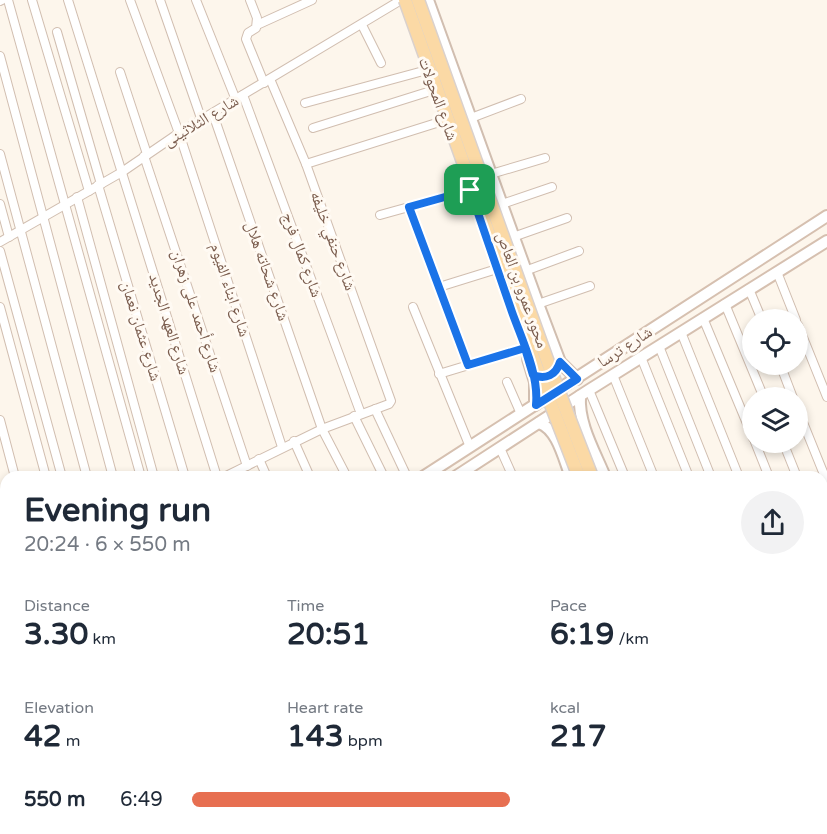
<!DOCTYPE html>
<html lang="en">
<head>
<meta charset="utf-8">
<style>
  body { margin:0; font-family:"Varela Round","Noto Naskh Arabic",sans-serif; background:#f2f2f3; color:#1f2937; height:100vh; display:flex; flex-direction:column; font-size:22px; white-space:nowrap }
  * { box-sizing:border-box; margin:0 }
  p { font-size:20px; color:#747a83 }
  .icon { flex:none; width:33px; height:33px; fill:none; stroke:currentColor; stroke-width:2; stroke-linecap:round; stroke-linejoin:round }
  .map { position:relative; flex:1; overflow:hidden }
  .details { position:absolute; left:0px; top:471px; width:828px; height:363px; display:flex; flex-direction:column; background:#fff; border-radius:18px 18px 0 0; box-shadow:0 3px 9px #0003 }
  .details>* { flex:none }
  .buttons { position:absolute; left:742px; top:309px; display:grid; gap:12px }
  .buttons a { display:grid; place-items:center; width:66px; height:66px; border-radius:50%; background:#fff; box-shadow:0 3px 9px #0003; font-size:30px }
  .pin { position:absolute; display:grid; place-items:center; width:51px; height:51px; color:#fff; margin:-26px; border-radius:12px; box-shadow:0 3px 9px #0006 }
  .round { display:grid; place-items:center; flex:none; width:63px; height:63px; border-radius:32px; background:#f2f2f3 }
  .headline { display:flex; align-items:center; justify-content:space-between; height:102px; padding:0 24px }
  h1 { font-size:33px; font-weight:700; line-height:45px }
  .stats { display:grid; grid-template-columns:repeat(3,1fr); gap:9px; height:102px; padding:6px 24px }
  .stats div { display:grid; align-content:center }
  .stats b { font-size:30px; font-weight:700 }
  .stats small { font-size:16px; font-weight:400 }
  .stats p { font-size:16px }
  ul { padding:0 24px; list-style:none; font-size:20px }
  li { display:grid; grid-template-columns:96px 72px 1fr; align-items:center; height:45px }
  li i { height:15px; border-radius:8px; background:#e76f51 }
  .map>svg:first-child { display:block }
  .industrial { fill:url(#industrial-grid) }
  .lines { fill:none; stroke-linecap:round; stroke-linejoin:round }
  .minor-casing { stroke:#d1beb0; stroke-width:10 }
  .tertiary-casing { stroke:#d1beb0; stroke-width:14 }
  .secondary-casing { stroke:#d6c0b0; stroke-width:14 }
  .primary-casing { stroke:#dad1cd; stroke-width:15 }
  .minor { stroke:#fff; stroke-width:8 }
  .tertiary { stroke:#fff; stroke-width:10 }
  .secondary { stroke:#fff; stroke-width:10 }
  .primary { stroke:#fbd9a5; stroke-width:12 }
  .primary-bridge-casing { stroke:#dad1cd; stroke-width:15; stroke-linecap:butt }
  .primary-bridge { stroke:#fbd9a5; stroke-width:12 }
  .route-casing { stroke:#fff; stroke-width:12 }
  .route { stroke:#1a73e8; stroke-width:8 }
  .labels { text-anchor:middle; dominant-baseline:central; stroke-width:6; stroke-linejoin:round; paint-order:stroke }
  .street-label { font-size:16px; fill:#7a5c4d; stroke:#fffaf3 }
</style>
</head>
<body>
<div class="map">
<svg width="827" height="834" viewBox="0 0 827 834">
  <defs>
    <pattern id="industrial-grid" width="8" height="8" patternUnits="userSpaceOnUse" patternTransform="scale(1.5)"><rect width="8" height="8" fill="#efe9e4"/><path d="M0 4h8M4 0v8" fill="none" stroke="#c7c0bb"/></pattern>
  </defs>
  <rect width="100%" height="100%" fill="#fdf6ec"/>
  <polygon class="industrial" points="827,524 827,710 822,712 822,526"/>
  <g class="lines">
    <g class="minor-casing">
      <g id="minor">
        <polyline points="8,0 141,477"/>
        <polyline points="32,0 89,191"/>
        <polyline points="68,0 217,477"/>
        <polyline points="130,0 179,133 282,447"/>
        <polyline points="160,0 202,121"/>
        <polyline points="196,0 236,100"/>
        <polyline points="250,0 257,18 256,28 248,33 246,39 264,83"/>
        <polyline points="0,1 2,0"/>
        <polyline points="257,25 312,0"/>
        <polyline points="362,25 381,63"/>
        <polyline points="57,32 101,184"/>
        <polyline points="0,56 113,477"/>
        <polyline points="120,72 147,154"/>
        <polyline points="243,95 361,414"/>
        <polyline points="305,103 427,70"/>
        <polyline points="213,114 322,429 347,477"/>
        <polyline points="471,118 521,99"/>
        <polyline points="313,128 434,90"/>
        <polyline points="0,154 87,477"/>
        <polyline points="144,156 247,466"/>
        <polyline points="306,164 446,120"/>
        <polyline points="491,174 545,158"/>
        <polyline points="98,185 185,477"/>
        <polyline points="77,197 154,477"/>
        <polyline points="0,204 9,237"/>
        <polyline points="502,204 552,187"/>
        <polyline points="409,207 468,365"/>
        <polyline points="380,215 470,190"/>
        <polyline points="513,237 567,218"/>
        <polyline points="0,242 122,172 179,133 401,0"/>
        <polyline points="0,251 62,477"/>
        <polyline points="525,271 579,251"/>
        <polyline points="777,272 796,320"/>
        <polyline points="439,287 497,269"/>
        <polyline points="749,289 762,320"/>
        <polyline points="538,304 590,286"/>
        <polyline points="725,304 764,398"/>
        <polyline points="0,307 46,477"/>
        <polyline points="413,307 470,447"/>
        <polyline points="703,318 753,438"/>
        <polyline points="798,325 827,397"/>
        <polyline points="681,332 739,477"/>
        <polyline points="659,346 711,477"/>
        <polyline points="641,357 689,477"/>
        <polyline points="780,364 793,398"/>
        <polyline points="439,374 525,348"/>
        <polyline points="613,375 654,477"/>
        <polyline points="507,382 521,414"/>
        <polyline points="589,390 625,477"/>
        <polyline points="375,409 407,477"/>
        <polyline points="798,410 827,482"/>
        <polyline points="354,416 384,477"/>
        <polyline points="0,420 15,477"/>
        <polyline points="294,441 310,477"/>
        <polyline points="755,442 769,477"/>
        <polyline points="783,442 797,477"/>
        <polyline points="500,448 513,477"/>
        <polyline points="259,459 267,477"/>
        <polyline points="224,477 322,429 389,404 391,401 306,164 270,79"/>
        <polyline points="0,514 6,537"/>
        <polyline points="822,521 827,518"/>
        <polyline points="0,577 6,574"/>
        <polyline points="0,592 6,606"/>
        <polyline points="0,691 6,704"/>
        <polyline points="822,814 827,811"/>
        <polyline points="69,828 72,834"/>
        <polyline points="100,828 103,834"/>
        <polyline points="134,828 137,834"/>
        <polyline points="163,828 165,834"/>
        <polyline points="197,828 200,834"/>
        <polyline points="286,828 289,834"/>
        <polyline points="381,828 384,834"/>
        <polyline points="431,828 434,834"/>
        <polyline points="496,828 500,834"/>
        <polyline points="573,828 576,834"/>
        <polyline points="621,828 625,834"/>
        <polyline points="233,834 244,828"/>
        <polyline points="401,834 411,828"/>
        <polyline points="605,834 615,828"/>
      </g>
    </g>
    <g class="tertiary-casing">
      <g id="tertiary">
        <polyline points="428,0 538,304 560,362 577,379"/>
        <polyline points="528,359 535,382 535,405"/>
        <path d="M580 396C578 424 595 452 605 477"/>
        <path d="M539 423C558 429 564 460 571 477"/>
        <polyline points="760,828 764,834"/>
      </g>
    </g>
    <g class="secondary-casing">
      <g id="secondary">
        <polyline points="423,477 827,216"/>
        <polyline points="455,477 589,390 827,241"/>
        <polyline points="0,748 6,744"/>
        <polyline points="0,768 6,764"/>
      </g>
    </g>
    <g class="primary-casing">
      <g id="primary">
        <polyline points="822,823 827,821"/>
        <polyline points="768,828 772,834"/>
        <polyline points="781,828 785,834"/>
      </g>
    </g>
    <use href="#minor" class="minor"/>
    <use href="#tertiary" class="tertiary"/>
    <use href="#secondary" class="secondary"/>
    <use href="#primary" class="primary"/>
    <g class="primary-bridge-casing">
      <g id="primary-bridge">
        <polyline points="405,0 538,371 579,477"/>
        <polyline points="418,0 554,379 592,477"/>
      </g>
    </g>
    <use href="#primary-bridge" class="primary-bridge"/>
  </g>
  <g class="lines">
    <g class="route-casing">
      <path id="route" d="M470 190C484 230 498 271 512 312 522 340 539 374 536 405L577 379 560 362C556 375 546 380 533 375L525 348 468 365 409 207 470 190"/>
    </g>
    <use href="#route" class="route"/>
  </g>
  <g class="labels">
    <g class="street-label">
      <text transform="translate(438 99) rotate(70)">شارع المحولات</text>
      <text transform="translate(201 121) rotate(-31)">شارع الثلاثينى</text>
      <text transform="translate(333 241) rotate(70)">شارع حنفي خليفه</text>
      <text transform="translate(302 255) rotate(70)">شارع كمال فرج</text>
      <text transform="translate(267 271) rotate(71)">شارع شحاته هلال</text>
      <text transform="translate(230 290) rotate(72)">شارع ابناء الفيوم</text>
      <text transform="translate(522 290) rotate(70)">محور عمرو بن العاص</text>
      <text transform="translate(196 311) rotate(72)">شارع أحمد على زهران</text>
      <text transform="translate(169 324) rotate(73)">شارع العهد الجديد</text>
      <text transform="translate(141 331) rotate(73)">شارع عثمان نعمان</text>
      <text transform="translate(625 347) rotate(-33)">شارع ترسا</text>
    </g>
  </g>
</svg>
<div class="buttons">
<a><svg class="icon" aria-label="locate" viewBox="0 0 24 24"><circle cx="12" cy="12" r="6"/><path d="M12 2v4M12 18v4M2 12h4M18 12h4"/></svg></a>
<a><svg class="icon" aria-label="layers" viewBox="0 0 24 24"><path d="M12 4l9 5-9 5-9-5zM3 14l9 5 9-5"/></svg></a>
</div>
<div class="pin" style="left:470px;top:190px;background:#1e9e55"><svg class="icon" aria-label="arrive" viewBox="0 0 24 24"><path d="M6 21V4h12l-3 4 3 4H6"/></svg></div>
<section class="details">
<div class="headline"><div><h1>Evening run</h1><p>20:24 · 6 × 550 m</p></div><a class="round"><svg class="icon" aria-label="share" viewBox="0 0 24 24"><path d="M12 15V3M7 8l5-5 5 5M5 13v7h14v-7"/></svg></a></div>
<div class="stats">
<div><p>Distance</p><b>3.30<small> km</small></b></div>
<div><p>Time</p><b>20:51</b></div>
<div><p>Pace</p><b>6:19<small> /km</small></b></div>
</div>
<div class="stats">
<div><p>Elevation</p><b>42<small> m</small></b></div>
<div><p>Heart rate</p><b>143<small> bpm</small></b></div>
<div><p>kcal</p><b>217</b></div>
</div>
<ul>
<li><b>550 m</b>6:49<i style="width:52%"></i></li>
</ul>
</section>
</div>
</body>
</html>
